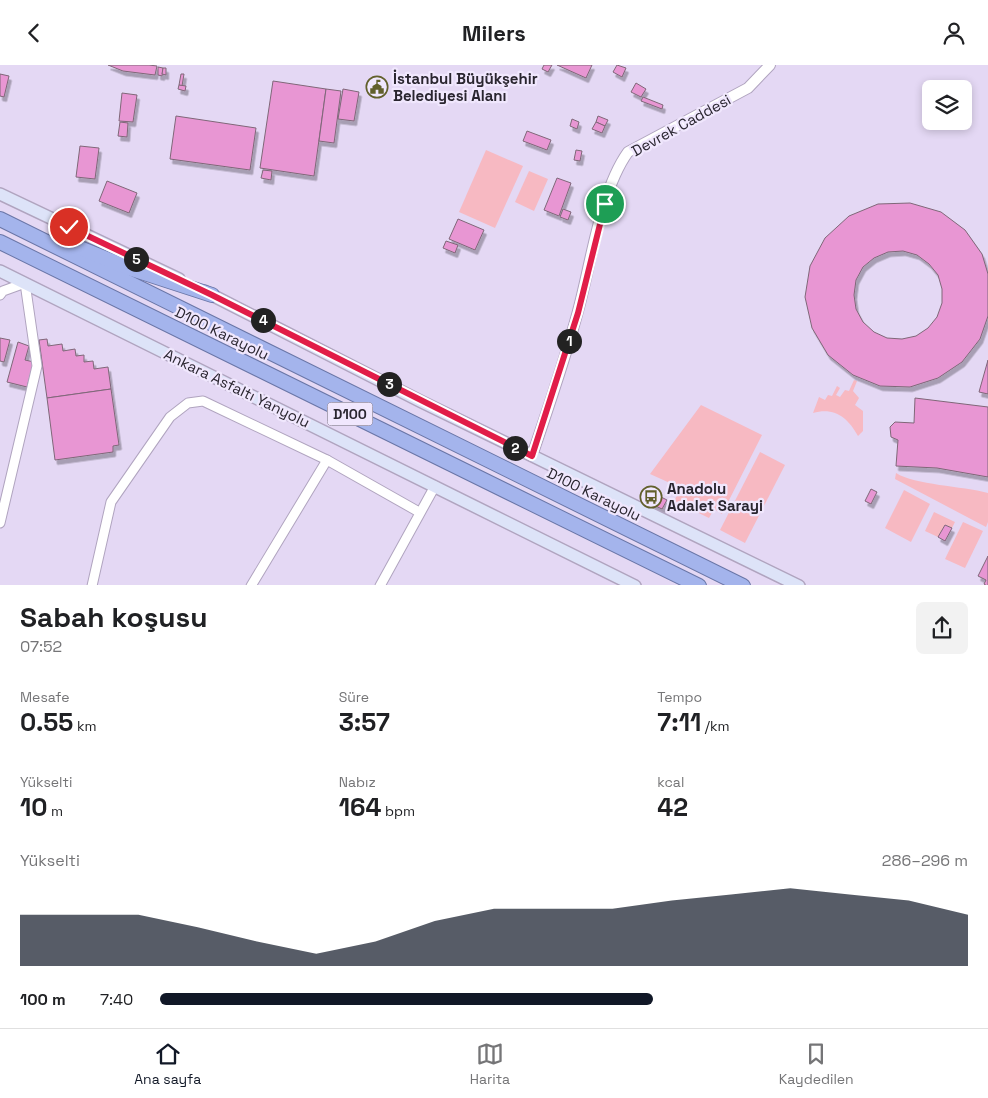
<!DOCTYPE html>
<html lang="tr">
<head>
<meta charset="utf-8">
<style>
  body { margin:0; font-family:"Space Grotesk",sans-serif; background:#f2f2f2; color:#202124; height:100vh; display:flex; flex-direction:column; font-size:19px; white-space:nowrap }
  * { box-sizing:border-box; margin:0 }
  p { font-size:16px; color:#757577 }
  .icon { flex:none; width:28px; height:28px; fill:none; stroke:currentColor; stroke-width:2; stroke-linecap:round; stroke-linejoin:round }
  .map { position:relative; height:520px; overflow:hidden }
  .details { display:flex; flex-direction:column; background:#fff; flex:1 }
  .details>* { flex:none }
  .controls { position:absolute; left:922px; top:15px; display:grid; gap:10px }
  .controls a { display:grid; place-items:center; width:50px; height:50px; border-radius:8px; background:#fff; box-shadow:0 2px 8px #0003; font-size:25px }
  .pin { position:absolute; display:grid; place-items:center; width:42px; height:42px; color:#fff; margin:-21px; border:2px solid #fff; border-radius:50%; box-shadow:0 1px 5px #0007 }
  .km { position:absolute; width:25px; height:25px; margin:-12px; border-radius:50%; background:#222; color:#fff; font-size:14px; line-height:25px; text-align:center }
  .round { display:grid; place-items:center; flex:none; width:52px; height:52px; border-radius:8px; background:#f2f2f2 }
  .headline { display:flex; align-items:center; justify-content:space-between; height:85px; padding:0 20px }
  h1 { font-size:28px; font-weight:600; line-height:38px }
  .metrics { display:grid; grid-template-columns:repeat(3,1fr); gap:8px; height:85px; padding:5px 20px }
  .metrics div { display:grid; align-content:center }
  .metrics b { font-size:25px; font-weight:600 }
  .metrics small { font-size:14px; font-weight:400 }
  .metrics p { font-size:14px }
  .chart { height:140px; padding:10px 20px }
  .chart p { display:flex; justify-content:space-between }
  .chart svg { width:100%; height:90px; margin-top:5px; fill:#111827; opacity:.7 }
  ul { padding:0 20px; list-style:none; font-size:16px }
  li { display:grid; grid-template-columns:80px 60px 1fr; align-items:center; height:38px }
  li i { height:12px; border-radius:6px; background:#111827 }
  header { display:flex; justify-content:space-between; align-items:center; height:65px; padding:0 20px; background:#fff; font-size:22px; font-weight:600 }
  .tabs { display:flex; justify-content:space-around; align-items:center; height:70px; border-top:1px solid #e0e0e0; background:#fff; font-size:14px; color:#757577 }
  .tabs a { display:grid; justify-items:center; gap:2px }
  .tabs .current { color:#111827 }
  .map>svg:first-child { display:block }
  .green { fill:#f7b9c2 }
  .building { fill:#e896d3; stroke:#7f6778; fill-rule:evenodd; filter:url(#shadow) }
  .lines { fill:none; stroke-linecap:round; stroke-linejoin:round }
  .minor-casing { stroke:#b0a4bf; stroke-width:11 }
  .tertiary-casing { stroke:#b0a4bf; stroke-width:12 }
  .secondary-casing { stroke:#b0a4bf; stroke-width:14 }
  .trunk-casing { stroke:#6a76a7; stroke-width:16 }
  .minor { stroke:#fff; stroke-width:9 }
  .tertiary { stroke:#fff; stroke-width:10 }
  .secondary { stroke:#dde3f8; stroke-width:11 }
  .trunk { stroke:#a4b4ec; stroke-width:14 }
  .route-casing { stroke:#fff; stroke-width:10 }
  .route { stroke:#e11d48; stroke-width:6 }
  .labels { text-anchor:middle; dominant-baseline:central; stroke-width:4.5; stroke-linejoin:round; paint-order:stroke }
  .shield { fill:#f0e7fd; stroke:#655f6d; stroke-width:1 }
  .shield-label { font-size:14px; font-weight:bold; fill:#29252f }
  .poi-label { font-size:15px; font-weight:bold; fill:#29252f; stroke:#f0e7fd; text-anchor:start }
  .street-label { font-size:15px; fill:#29252f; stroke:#f0e7fd }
</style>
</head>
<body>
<header><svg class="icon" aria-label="back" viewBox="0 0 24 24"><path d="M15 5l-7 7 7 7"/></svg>Milers<svg class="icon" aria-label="person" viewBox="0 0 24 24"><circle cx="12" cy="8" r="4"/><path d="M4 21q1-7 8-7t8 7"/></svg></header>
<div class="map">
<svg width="988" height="521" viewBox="0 0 988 521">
  <defs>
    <filter id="shadow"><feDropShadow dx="2.5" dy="4.5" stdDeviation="0" flood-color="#0004"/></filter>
  </defs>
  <rect width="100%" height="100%" fill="#e4d8f4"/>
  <g class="green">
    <polygon points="486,85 523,101 495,163 459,147"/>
    <polygon points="529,106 548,114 534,146 515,137"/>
    <path d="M854 315 857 316 853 326 859 333 855 340 863 346V366L858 371C848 353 835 342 813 348L819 332 825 335 828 330 832 331 837 321 840 323 836 330 840 332 845 325 849 326Z"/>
    <polygon points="701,340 762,370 722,449 714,444 709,453 674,436 681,423 650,409"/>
    <polygon points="760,387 785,400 745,478 720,465"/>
    <path d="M896 408C915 420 962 421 988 428V457L986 462 895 414Z"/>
    <polygon points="904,425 930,439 911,477 885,463"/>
    <polygon points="934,447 955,457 952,463 945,460 938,472 925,466"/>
    <polygon points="963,457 983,466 965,503 945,494"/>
  </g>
  <g class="building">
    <polygon points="108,0 149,0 157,1 155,10 123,6"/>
    <polygon points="544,0 552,0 548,7 542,4"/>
    <polygon points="557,0 592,0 586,13"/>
    <polygon points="617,0 626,3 622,12 613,7"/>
    <polygon points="158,2 163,3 162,11 158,10"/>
    <polygon points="163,3 166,3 166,10 162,9"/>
    <polygon points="0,9 9,11 4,32 0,31"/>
    <polygon points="181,9 184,9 182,21 179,20"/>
    <polygon points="273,16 326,24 314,111 260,103"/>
    <polygon points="636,18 646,24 641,32 631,27"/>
    <polygon points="179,20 186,21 185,26 178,24"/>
    <polygon points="326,24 341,26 334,78 319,76"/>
    <polygon points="343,24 359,27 354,56 338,54"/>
    <polygon points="122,28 137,30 133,57 119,56"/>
    <polygon points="643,32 663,40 662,44 641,36"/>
    <polygon points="176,51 256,63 250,105 170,94"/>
    <polygon points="598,51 608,55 605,61 596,57"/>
    <polygon points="572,54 579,57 577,64 570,61"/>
    <polygon points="120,57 128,58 127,72 118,71"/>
    <polygon points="596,57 605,61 602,68 592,64"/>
    <polygon points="527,66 551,75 547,85 523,76"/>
    <polygon points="80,81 99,83 95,114 76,112"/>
    <polygon points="576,85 582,86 580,96 574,95"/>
    <polygon points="263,105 272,106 271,115 261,113"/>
    <polygon points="557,113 571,118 559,151 544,145"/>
    <polygon points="107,116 137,128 129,148 99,136"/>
    <path d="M910 138 941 147 965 165 982 189 988 209V251L980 274 962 297 938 313 910 322 880 321 853 310 828 290 812 263 805 232 810 201 825 173 849 151 878 139ZM903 186 917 190 929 199 938 210 942 224V238L937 252 928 263 916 271 902 274 887 273 874 267 863 257 856 244 854 230 856 215 863 202 874 193 888 187Z"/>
    <polygon points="563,144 571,147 568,155 560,152"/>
    <polygon points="458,154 484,165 475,185 449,174"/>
    <polygon points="446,176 458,180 455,188 443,183"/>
    <polygon points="0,273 10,275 4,297 0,296"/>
    <polygon points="47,274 48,281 62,279 63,286 75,284 76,291 84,290 84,297 93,296 94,304 108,302 111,324 47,333 39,275"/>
    <polygon points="18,277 29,281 25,295 34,297 27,322 7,317"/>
    <polygon points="988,295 988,329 979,327"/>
    <polygon points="111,324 119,380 113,381 113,387 55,395 47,333"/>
    <polygon points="915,333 988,342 988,412 937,403 896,401 898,375 891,372 890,362 895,357 914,358"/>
    <polygon points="871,424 877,427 871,439 865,436"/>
    <polygon points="653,428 667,435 662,444 649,438"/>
    <polygon points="945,460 952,463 945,476 938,472"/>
    <polygon points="988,491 988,521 987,521 984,519 986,515 978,511"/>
  </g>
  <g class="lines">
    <g class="minor-casing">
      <g id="minor">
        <polyline points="0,230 3,226 25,218 37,301 0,458"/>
        <polyline points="92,521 111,437 170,352 188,338 203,336 327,395"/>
        <polyline points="251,521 327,395 419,447"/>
        <polyline points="380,521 435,421"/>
      </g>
    </g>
    <g class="tertiary-casing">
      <path id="tertiary" d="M532 391C548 343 565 295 578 246 591 199 600 126 628 87L748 23 770 0"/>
    </g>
    <g class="secondary-casing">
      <g id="secondary">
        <polyline points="0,129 179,214"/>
        <polyline points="0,206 635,521"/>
        <polyline points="204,226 420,336 799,521"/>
      </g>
    </g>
    <g class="trunk-casing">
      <g id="trunk">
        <polyline points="0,154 743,521"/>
        <polyline points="60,175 129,203 212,230"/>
        <polyline points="0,177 699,521"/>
      </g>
    </g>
    <use href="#minor" class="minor"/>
    <use href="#tertiary" class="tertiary"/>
    <use href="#secondary" class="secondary"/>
    <use href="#trunk" class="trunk"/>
  </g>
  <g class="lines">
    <g class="route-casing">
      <polyline id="route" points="69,162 212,230 532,391 578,248 605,139"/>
    </g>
    <use href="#route" class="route"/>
  </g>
  <defs>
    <g id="civic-ring" transform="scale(1.125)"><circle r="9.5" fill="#f0e7fd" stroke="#62602c" stroke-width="1.5"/><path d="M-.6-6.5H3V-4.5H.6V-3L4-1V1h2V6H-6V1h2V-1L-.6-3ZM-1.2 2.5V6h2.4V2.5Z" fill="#62602c"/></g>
    <g id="bus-ring" transform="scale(1.125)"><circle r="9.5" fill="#f0e7fd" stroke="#62602c" stroke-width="1.5"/><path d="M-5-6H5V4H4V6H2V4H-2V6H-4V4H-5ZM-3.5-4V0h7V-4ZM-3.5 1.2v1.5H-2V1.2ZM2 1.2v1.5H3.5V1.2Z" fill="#62602c"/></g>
  </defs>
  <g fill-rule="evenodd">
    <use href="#civic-ring" x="377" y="22"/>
    <use href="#bus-ring" x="651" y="432"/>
  </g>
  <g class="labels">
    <rect class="shield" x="327.5" y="337.5" width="45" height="23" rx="4"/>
    <g class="shield-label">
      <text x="350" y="349">D100</text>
    </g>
    <g class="poi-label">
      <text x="393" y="13">İstanbul Büyükşehir<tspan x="393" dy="17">Belediyesi Alanı</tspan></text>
      <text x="667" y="423">Anadolu<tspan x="667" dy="17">Adalet Sarayi</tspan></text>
    </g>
    <g class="street-label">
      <text transform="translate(681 60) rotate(-29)">Devrek Caddesi</text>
      <text transform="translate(222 268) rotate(26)">D100 Karayolu</text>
      <text transform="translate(237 323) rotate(26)">Ankara Asfaltı Yanyolu</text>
      <text transform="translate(594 429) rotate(26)">D100 Karayolu</text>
    </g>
  </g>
</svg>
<div class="controls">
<a><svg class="icon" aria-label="layers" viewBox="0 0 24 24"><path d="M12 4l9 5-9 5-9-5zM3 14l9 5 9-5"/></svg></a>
</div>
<div class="pin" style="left:605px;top:139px;background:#1e9e55"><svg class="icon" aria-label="arrive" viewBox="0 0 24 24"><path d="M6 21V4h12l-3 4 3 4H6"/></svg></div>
<div class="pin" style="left:69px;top:162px;background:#d93025"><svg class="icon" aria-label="check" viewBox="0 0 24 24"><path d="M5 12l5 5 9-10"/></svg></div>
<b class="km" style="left:569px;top:276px">1</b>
<b class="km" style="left:515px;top:383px">2</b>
<b class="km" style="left:389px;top:319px">3</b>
<b class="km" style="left:263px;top:255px">4</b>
<b class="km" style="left:136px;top:194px">5</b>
</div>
<section class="details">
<div class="headline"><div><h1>Sabah koşusu</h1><p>07:52</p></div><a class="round"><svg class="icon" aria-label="share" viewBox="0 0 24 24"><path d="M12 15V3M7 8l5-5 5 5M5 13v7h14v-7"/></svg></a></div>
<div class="metrics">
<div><p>Mesafe</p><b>0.55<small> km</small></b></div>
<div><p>Süre</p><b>3:57</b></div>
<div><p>Tempo</p><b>7:11<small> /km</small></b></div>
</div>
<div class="metrics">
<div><p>Yükselti</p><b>10<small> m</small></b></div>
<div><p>Nabız</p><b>164<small> bpm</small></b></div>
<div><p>kcal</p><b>42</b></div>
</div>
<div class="chart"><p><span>Yükselti</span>286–296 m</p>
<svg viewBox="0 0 160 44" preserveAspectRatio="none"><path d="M0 44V19L10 19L20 19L30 25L40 32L50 38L60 32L70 22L80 16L90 16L100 16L110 12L120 9L130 6L140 9L150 12L160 19V44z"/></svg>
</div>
<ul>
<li><b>100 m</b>7:40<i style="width:61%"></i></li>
</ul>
</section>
<nav class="tabs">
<a class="current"><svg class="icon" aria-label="home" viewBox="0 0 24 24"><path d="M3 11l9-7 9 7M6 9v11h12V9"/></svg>Ana sayfa</a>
<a><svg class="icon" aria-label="map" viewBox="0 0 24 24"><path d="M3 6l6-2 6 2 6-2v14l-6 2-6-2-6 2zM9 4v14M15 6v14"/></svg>Harita</a>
<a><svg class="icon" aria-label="saved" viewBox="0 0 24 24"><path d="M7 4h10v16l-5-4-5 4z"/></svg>Kaydedilen</a>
</nav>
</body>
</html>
